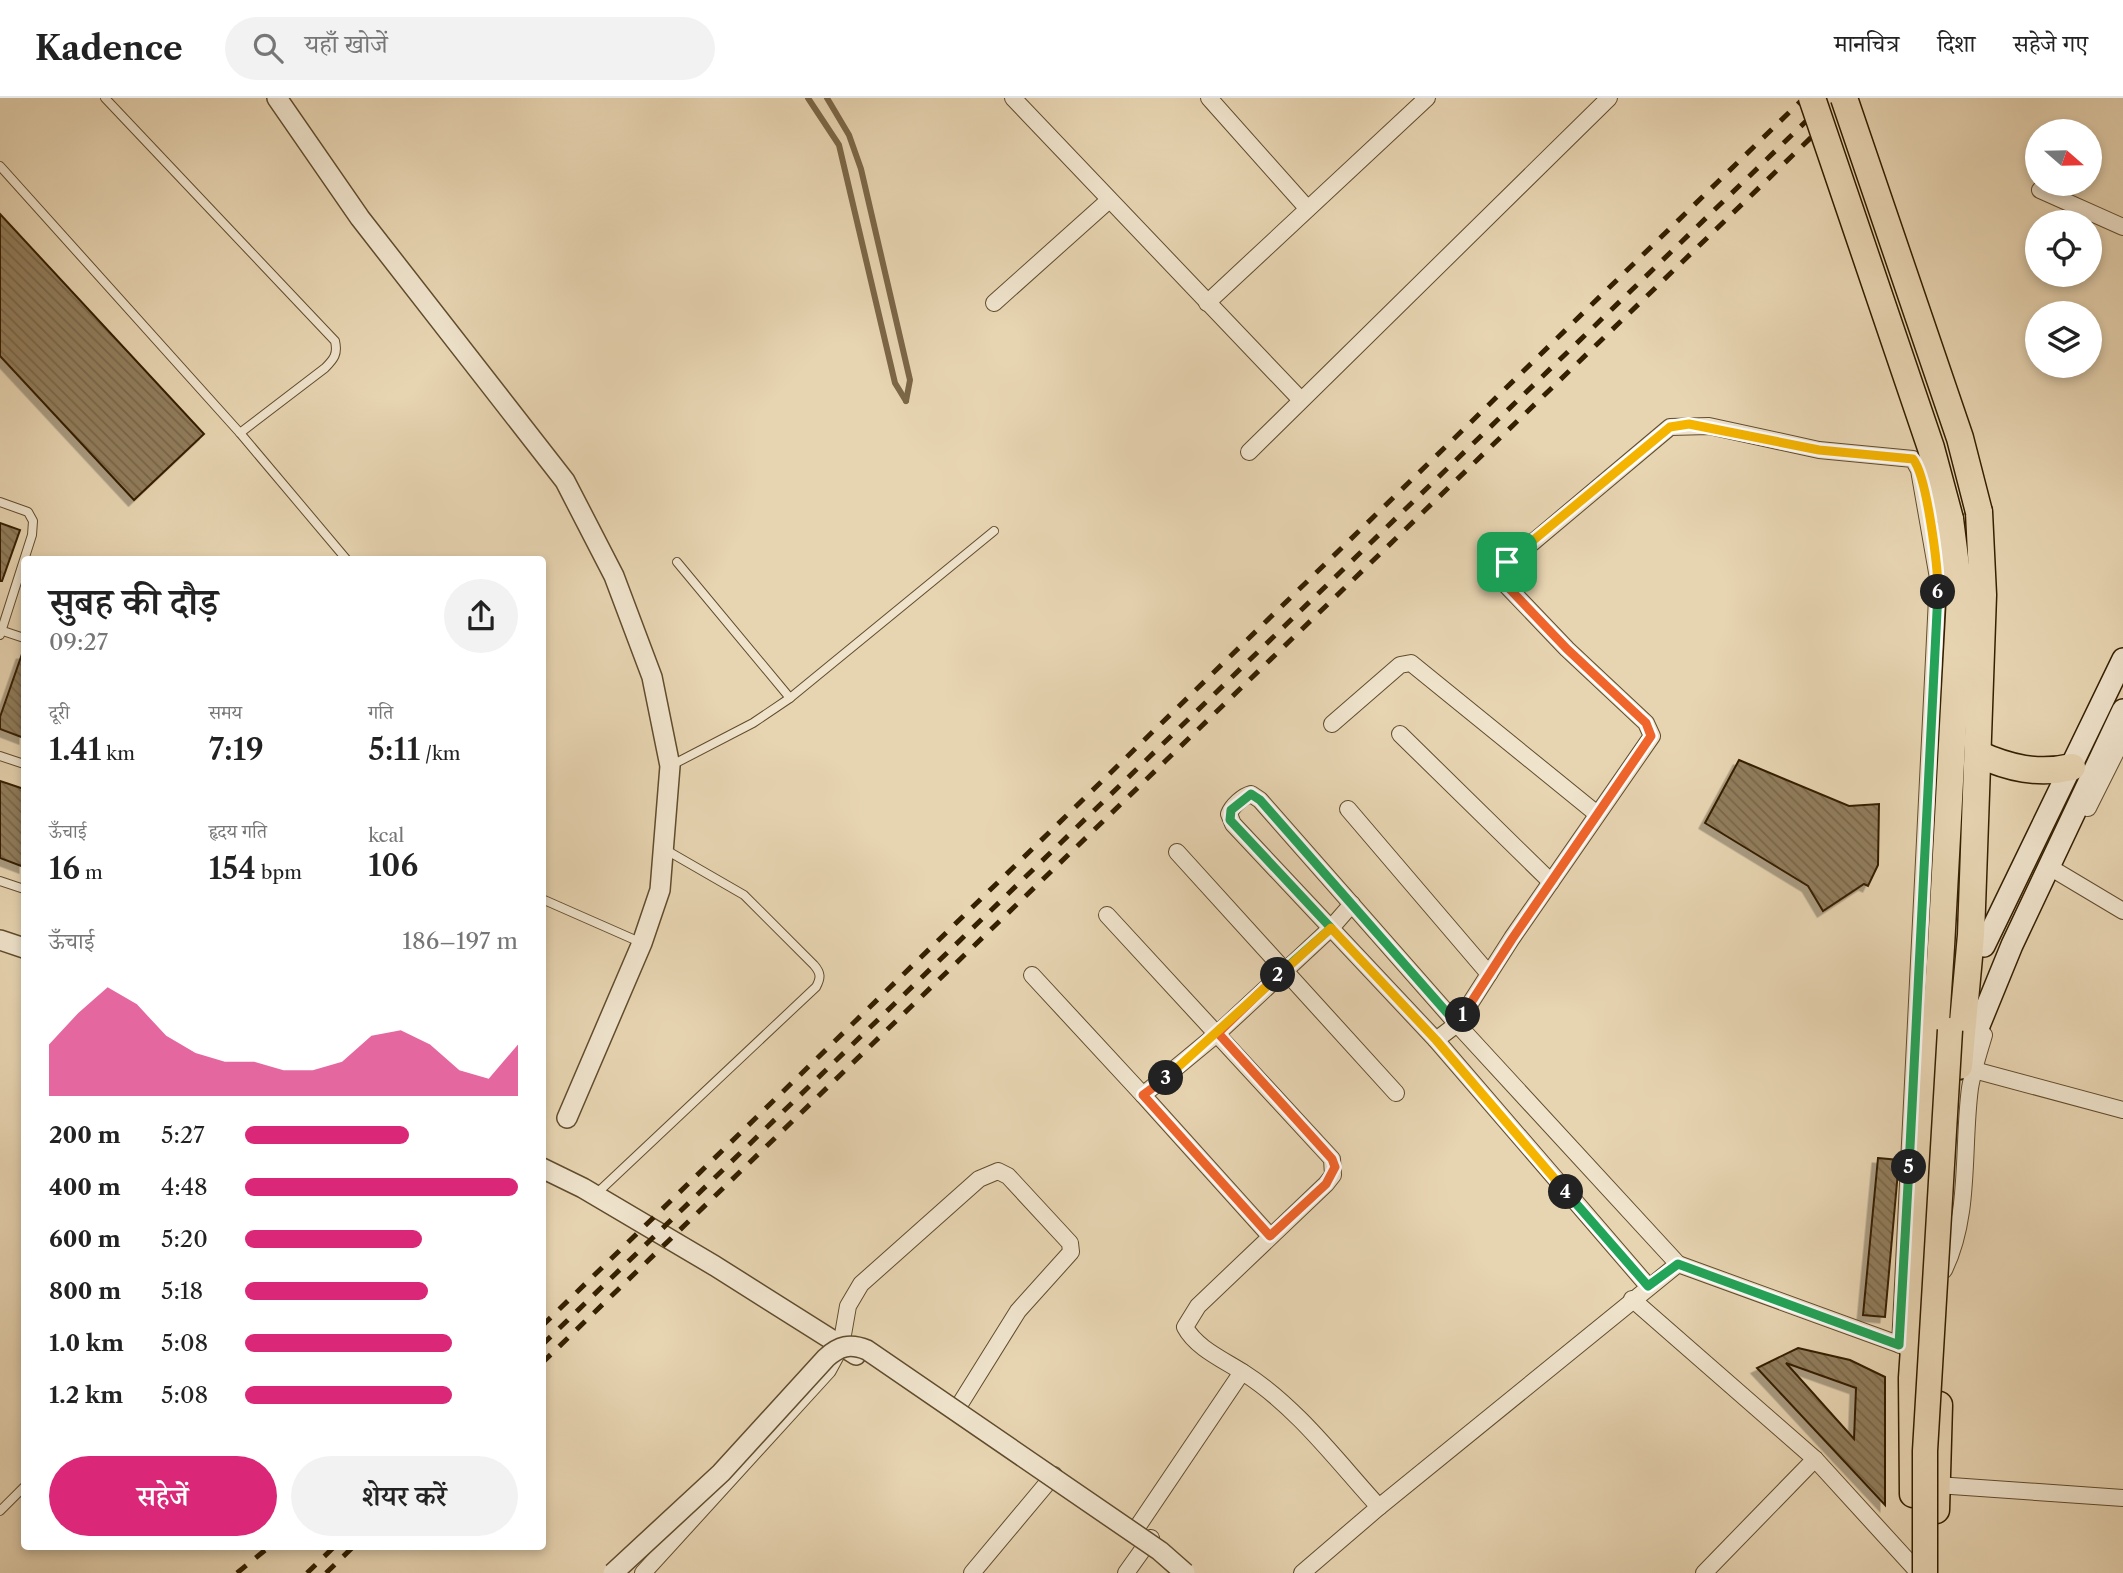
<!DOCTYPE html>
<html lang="hi">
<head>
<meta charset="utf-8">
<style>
  body { margin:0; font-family:"Libre Caslon Text","Noto Serif Devanagari",serif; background:#f2f2f2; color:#222; height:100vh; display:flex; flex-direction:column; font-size:26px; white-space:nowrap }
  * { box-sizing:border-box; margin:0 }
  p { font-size:23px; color:#767676 }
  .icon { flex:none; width:38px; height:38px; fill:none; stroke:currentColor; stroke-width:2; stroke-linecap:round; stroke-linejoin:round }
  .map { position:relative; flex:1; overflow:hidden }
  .sheet { position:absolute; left:21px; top:458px; width:525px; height:994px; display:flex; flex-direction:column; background:#fff; border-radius:7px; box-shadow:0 4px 10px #0003 }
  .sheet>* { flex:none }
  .needle { width:46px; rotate:110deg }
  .tools { position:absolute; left:2025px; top:21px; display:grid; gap:14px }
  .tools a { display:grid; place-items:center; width:77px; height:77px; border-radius:50%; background:#fff; box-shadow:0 4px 10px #0003; font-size:35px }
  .pin { position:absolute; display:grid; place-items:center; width:60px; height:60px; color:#fff; margin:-30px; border-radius:14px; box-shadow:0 4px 10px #0006 }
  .km { position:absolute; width:35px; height:35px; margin:-18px; border-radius:50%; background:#222; color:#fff; font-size:19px; line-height:35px; text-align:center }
  .round { display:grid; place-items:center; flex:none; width:74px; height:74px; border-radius:37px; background:#f2f2f2 }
  .summary { display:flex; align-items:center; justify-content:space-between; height:119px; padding:0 28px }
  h1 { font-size:38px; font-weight:600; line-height:52px }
  .metrics { display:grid; grid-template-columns:repeat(3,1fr); gap:10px; height:119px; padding:7px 28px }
  .metrics div { display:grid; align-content:center }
  .metrics b { font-size:30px; font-weight:600 }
  .metrics small { font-size:19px; font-weight:400 }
  .metrics p { font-size:19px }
  .chart { height:196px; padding:14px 28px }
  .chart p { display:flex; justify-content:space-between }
  .chart svg { width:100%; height:126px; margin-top:7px; fill:#db2777; opacity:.7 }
  .action { display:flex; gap:14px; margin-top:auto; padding:14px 28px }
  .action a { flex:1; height:80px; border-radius:42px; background:#db2777; color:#fff; font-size:28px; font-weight:600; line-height:80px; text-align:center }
  .action a+a { background:#f2f2f2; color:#222 }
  ul { padding:0 28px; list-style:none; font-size:23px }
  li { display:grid; grid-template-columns:112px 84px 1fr; align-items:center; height:52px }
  li i { height:18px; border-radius:9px; background:#db2777 }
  header { display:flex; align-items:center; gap:42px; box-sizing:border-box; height:98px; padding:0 35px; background:#fff; border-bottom:2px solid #e0e0e0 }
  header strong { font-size:33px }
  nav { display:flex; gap:38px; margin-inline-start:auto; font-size:24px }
  .search { width:490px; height:63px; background:#f2f2f2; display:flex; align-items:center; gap:18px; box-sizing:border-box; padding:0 24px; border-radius:38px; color:#767676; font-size:26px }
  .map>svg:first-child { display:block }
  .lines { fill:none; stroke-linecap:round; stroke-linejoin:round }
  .stream { stroke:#7b6646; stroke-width:6 }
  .building { fill:url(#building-back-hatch); stroke:#341f00; stroke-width:2; fill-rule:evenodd; filter:url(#shadow) }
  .service-casing { stroke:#614c2c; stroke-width:10 }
  .minor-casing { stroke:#614c2c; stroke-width:18 }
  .tertiary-casing { stroke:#614c2c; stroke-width:22 }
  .secondary-casing { stroke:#341f00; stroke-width:24 }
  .trunk-casing { stroke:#341f00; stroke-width:29 }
  .service { stroke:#efe3cc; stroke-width:8 }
  .minor { stroke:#efe3cc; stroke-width:16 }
  .tertiary { stroke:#efe3cc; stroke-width:19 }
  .secondary { stroke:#efe3cc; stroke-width:21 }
  .trunk { stroke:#e7d4b1; stroke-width:26 }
  .rail { stroke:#341f00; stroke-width:5; stroke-dasharray:12 12; stroke-linecap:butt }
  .tertiary-bridge-casing { stroke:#614c2c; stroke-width:22; stroke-linecap:butt }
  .primary-bridge-casing { stroke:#341f00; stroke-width:27; stroke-linecap:butt }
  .trunk-bridge-casing { stroke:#341f00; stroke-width:29; stroke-linecap:butt }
  .tertiary-bridge { stroke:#efe3cc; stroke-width:19 }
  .primary-bridge { stroke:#e7d4b1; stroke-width:24 }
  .trunk-bridge { stroke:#e7d4b1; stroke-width:26 }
  .split-1-casing { stroke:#fff; stroke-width:14 }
  .split-2-casing { stroke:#fff; stroke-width:14 }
  .split-3-casing { stroke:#fff; stroke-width:14 }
  .split-4-casing { stroke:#fff; stroke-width:14 }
  .split-5-casing { stroke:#fff; stroke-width:14 }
  .split-6-casing { stroke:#fff; stroke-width:14 }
  .split-7-casing { stroke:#fff; stroke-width:14 }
  .split-1 { stroke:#f0652b; stroke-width:9 }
  .split-2 { stroke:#22a559; stroke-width:9 }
  .split-3 { stroke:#f0652b; stroke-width:9 }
  .split-4 { stroke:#f5b400; stroke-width:9 }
  .split-5 { stroke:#22a559; stroke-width:9 }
  .split-6 { stroke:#22a559; stroke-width:9 }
  .split-7 { stroke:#f5b400; stroke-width:9 }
</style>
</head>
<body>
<header>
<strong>Kadence</strong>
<div class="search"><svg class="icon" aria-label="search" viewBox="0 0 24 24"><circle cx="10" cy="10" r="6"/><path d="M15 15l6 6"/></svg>यहाँ खोजें</div>
<nav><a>मानचित्र</a><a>दिशा</a><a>सहेजे गए</a></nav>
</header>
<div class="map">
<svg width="2123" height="1475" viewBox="0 0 2123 1475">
  <defs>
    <pattern id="building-back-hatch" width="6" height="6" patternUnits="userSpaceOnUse" patternTransform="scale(1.75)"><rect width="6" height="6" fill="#917d5c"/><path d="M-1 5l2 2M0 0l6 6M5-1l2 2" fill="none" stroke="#77664a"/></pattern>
    <filter id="shadow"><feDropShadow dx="-5.5" dy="5.5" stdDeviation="0" flood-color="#0004"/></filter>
  </defs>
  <rect width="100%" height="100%" fill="#e7d4b1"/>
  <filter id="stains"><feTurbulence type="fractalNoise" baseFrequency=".00286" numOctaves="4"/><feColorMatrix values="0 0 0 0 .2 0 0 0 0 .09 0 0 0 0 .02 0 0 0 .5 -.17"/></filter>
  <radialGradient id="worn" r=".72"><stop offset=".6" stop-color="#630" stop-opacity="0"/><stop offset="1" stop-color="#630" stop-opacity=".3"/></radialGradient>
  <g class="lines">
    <g class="stream">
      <polyline points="808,0 839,47 895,285 906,303"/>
      <polyline points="827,0 849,37 861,71 910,282 906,303"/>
    </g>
  </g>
  <g class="building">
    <polygon points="0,116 204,336 134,402 0,258"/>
    <polygon points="0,425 20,432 2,483 0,483"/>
    <polygon points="22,556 24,556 24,640 0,631 0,619"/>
    <polygon points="1739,662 1849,708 1879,706 1878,767 1868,788 1864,786 1823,813 1808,788 1705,725"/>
    <polygon points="0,683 24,691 24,769 0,760"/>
    <polygon points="1878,1060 1899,1062 1885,1219 1863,1217"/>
    <path d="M1798 1250 1850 1262 1885 1279V1407L1757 1270ZM1786 1265 1856 1290 1854 1341Z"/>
  </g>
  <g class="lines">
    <g class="service-casing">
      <g id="service">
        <path d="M105 0 335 243C338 256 334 261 325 270L240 335"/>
        <polyline points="0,68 240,335 347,462"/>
        <polyline points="0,404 28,414 33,423 32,437 0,537"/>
        <polyline points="677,464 790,600"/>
        <polyline points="0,532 24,540"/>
        <polyline points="0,658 24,666"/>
        <polyline points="670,668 753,625 790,600 994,433"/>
        <polyline points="0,783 24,791"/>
        <polyline points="542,801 642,845"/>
        <path d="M595 1097 816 889C821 880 821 875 814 867L744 797 666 752"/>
        <polyline points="0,1413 24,1389"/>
      </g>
    </g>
    <g class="minor-casing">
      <g id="minor">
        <polyline points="1013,0 1301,302"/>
        <polyline points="1209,0 1307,110"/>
        <polyline points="2040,92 2123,129"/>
        <polyline points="994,205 1108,103"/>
        <polyline points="1207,205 1427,0"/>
        <polyline points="1249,354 1609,0"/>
        <polyline points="1332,626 1400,567 1411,565 1597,716"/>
        <polyline points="1400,636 1551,784"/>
        <polyline points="2088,710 2123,640"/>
        <polyline points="1348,711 1489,876"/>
        <polyline points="1177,754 1396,995"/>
        <polyline points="2056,773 2123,813"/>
        <path d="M1107 817 1332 1061 1333 1077 1326 1086 1198 1208 1185 1229C1196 1250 1224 1262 1244 1275 1297 1309 1337 1363 1379 1409"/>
        <polyline points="1032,877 1143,997"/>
        <polyline points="1436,942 1457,926 1512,840 1652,638 1646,625 1567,551 1503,484 1499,478 1501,471 1670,329 1709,328 1819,352 1913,361 1919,372 1938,480 1900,1247"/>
        <polyline points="1974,972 2123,1012"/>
        <polyline points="1270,1138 1143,997 1218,935 1331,830 1352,806"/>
        <path d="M1944 1172C1971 1117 1962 1050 1970 990 1973 972 1979 954 1984 937"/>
        <path d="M1648 1188 1436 942 1233 726 1229 716C1232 708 1243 698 1251 696L1260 702 1457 926 1678 1166"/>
        <polyline points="1632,1201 1815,1361 1919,1475"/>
        <polyline points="1937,1387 2123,1400"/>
        <polyline points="1136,1431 1242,1274"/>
        <polyline points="643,1475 828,1272 841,1248 848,1208 861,1186 979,1081 998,1073 1008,1078 1070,1145 1071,1154 1018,1213 955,1314"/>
        <polyline points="972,1475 1054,1377"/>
        <polyline points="1126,1475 1151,1440"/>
        <polyline points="1302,1475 1379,1409 1678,1166 1909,1250"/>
        <polyline points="1704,1475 1815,1361"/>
      </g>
    </g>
    <g class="tertiary-casing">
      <g id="tertiary">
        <polyline points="277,0 360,120 565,383 614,478 652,579 670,668 660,792 642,845 567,1020"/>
        <polyline points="0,842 24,850"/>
        <polyline points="542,1070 583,1090 715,1168 856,1257"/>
      </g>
    </g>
    <g class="secondary-casing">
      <g id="secondary">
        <polyline points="1984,848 2123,561"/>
        <polyline points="1967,957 2012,847 2123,612"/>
      </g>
    </g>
    <g class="trunk-casing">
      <g id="trunk">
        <path d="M1978 656C2009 670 2038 677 2072 669"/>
        <polyline points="1959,968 1971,837 1983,497 1979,414"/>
        <polyline points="1913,1396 1912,1280 1941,849 1960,499 1950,421"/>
        <polyline points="1936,1412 1939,1307"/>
      </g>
    </g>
    <use href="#service" class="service"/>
    <use href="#minor" class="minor"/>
    <use href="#tertiary" class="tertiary"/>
    <use href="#secondary" class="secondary"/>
    <use href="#trunk" class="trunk"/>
    <g class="rail">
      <polyline points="542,1228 1804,0"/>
      <polyline points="542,1247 1830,0"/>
      <polyline points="542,1265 1852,0"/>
      <polyline points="237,1475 269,1449"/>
      <polyline points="307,1475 334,1449"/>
      <polyline points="326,1475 353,1449"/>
    </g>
    <g class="tertiary-bridge-casing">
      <path id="tertiary-bridge" d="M613 1475 721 1375 826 1260C839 1248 850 1245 867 1252L1160 1453 1185 1475"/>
    </g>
    <g class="primary-bridge-casing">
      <polyline id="primary-bridge" points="1925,1475 1925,1353 1950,932"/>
    </g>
    <g class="trunk-bridge-casing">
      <g id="trunk-bridge">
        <polyline points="1812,0 1931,350 1950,421"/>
        <polyline points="1844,0 1960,340 1979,414"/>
      </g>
    </g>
    <use href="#tertiary-bridge" class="tertiary-bridge"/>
    <use href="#primary-bridge" class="primary-bridge"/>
    <use href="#trunk-bridge" class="trunk-bridge"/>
  </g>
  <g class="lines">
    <g class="split-1-casing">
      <polyline id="split-1" points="1463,917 1512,841 1651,638 1646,625 1567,551 1503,484 1499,478 1507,464"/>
    </g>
    <g class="split-2-casing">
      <polyline id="split-2" points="1278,877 1331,830 1230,722 1231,712 1251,696 1260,702 1457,926 1463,917"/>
    </g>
    <g class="split-3-casing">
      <polyline id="split-3" points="1166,980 1143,997 1270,1138 1326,1086 1335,1069 1332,1061 1218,935 1278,877"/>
    </g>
    <g class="split-4-casing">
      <polyline id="split-4" points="1166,980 1331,830 1436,942 1566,1094"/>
    </g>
    <g class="split-5-casing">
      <polyline id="split-5" points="1566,1094 1648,1188 1678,1166 1899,1247 1909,1069"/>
    </g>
    <g class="split-6-casing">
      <polyline id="split-6" points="1909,1069 1938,494"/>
    </g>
    <g class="split-7-casing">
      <path id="split-7" d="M1507 464 1670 329 1689 326 1819 352 1913 361C1927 378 1938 469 1938 494"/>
    </g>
    <use href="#split-1" class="split-1"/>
    <use href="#split-2" class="split-2"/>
    <use href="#split-3" class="split-3"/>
    <use href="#split-4" class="split-4"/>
    <use href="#split-5" class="split-5"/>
    <use href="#split-6" class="split-6"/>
    <use href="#split-7" class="split-7"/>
  </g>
  <rect width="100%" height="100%" filter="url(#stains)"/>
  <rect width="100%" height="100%" fill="url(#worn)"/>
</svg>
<div class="tools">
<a><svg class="needle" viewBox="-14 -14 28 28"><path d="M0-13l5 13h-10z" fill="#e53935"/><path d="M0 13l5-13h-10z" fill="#767676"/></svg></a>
<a><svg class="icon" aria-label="locate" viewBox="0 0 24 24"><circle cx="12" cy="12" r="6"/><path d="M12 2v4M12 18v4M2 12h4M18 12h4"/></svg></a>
<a><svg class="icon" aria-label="layers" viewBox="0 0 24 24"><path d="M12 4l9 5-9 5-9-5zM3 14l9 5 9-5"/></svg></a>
</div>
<div class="pin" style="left:1507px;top:464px;background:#1e9e55"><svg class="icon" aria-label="arrive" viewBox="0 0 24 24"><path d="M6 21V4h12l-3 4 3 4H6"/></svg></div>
<b class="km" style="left:1463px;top:917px">1</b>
<b class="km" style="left:1278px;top:877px">2</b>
<b class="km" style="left:1166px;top:980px">3</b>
<b class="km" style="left:1566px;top:1094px">4</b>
<b class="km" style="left:1909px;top:1069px">5</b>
<b class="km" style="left:1938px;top:494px">6</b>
<section class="sheet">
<div class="summary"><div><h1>सुबह की दौड़</h1><p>09:27</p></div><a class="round"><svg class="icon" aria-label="share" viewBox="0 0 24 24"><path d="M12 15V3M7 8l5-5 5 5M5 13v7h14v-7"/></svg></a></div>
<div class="metrics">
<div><p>दूरी</p><b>1.41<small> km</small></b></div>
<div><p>समय</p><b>7:19</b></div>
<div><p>गति</p><b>5:11<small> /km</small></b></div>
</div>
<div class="metrics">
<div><p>ऊँचाई</p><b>16<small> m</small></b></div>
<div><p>हृदय गति</p><b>154<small> bpm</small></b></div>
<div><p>kcal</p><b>106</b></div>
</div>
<div class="chart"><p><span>ऊँचाई</span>186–197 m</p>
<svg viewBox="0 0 160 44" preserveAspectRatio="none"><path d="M0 44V26L10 15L20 6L30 12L40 23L50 29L60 32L70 32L80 35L90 35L100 32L110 23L120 21L130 26L140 35L150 38L160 26V44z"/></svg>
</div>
<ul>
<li><b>200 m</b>5:27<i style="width:60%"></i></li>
<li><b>400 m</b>4:48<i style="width:100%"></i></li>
<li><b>600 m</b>5:20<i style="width:65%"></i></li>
<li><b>800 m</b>5:18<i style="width:67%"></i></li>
<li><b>1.0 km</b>5:08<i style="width:76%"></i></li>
<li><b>1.2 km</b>5:08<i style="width:76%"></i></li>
</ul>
<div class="action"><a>सहेजें</a><a>शेयर करें</a></div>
</section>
</div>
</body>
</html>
